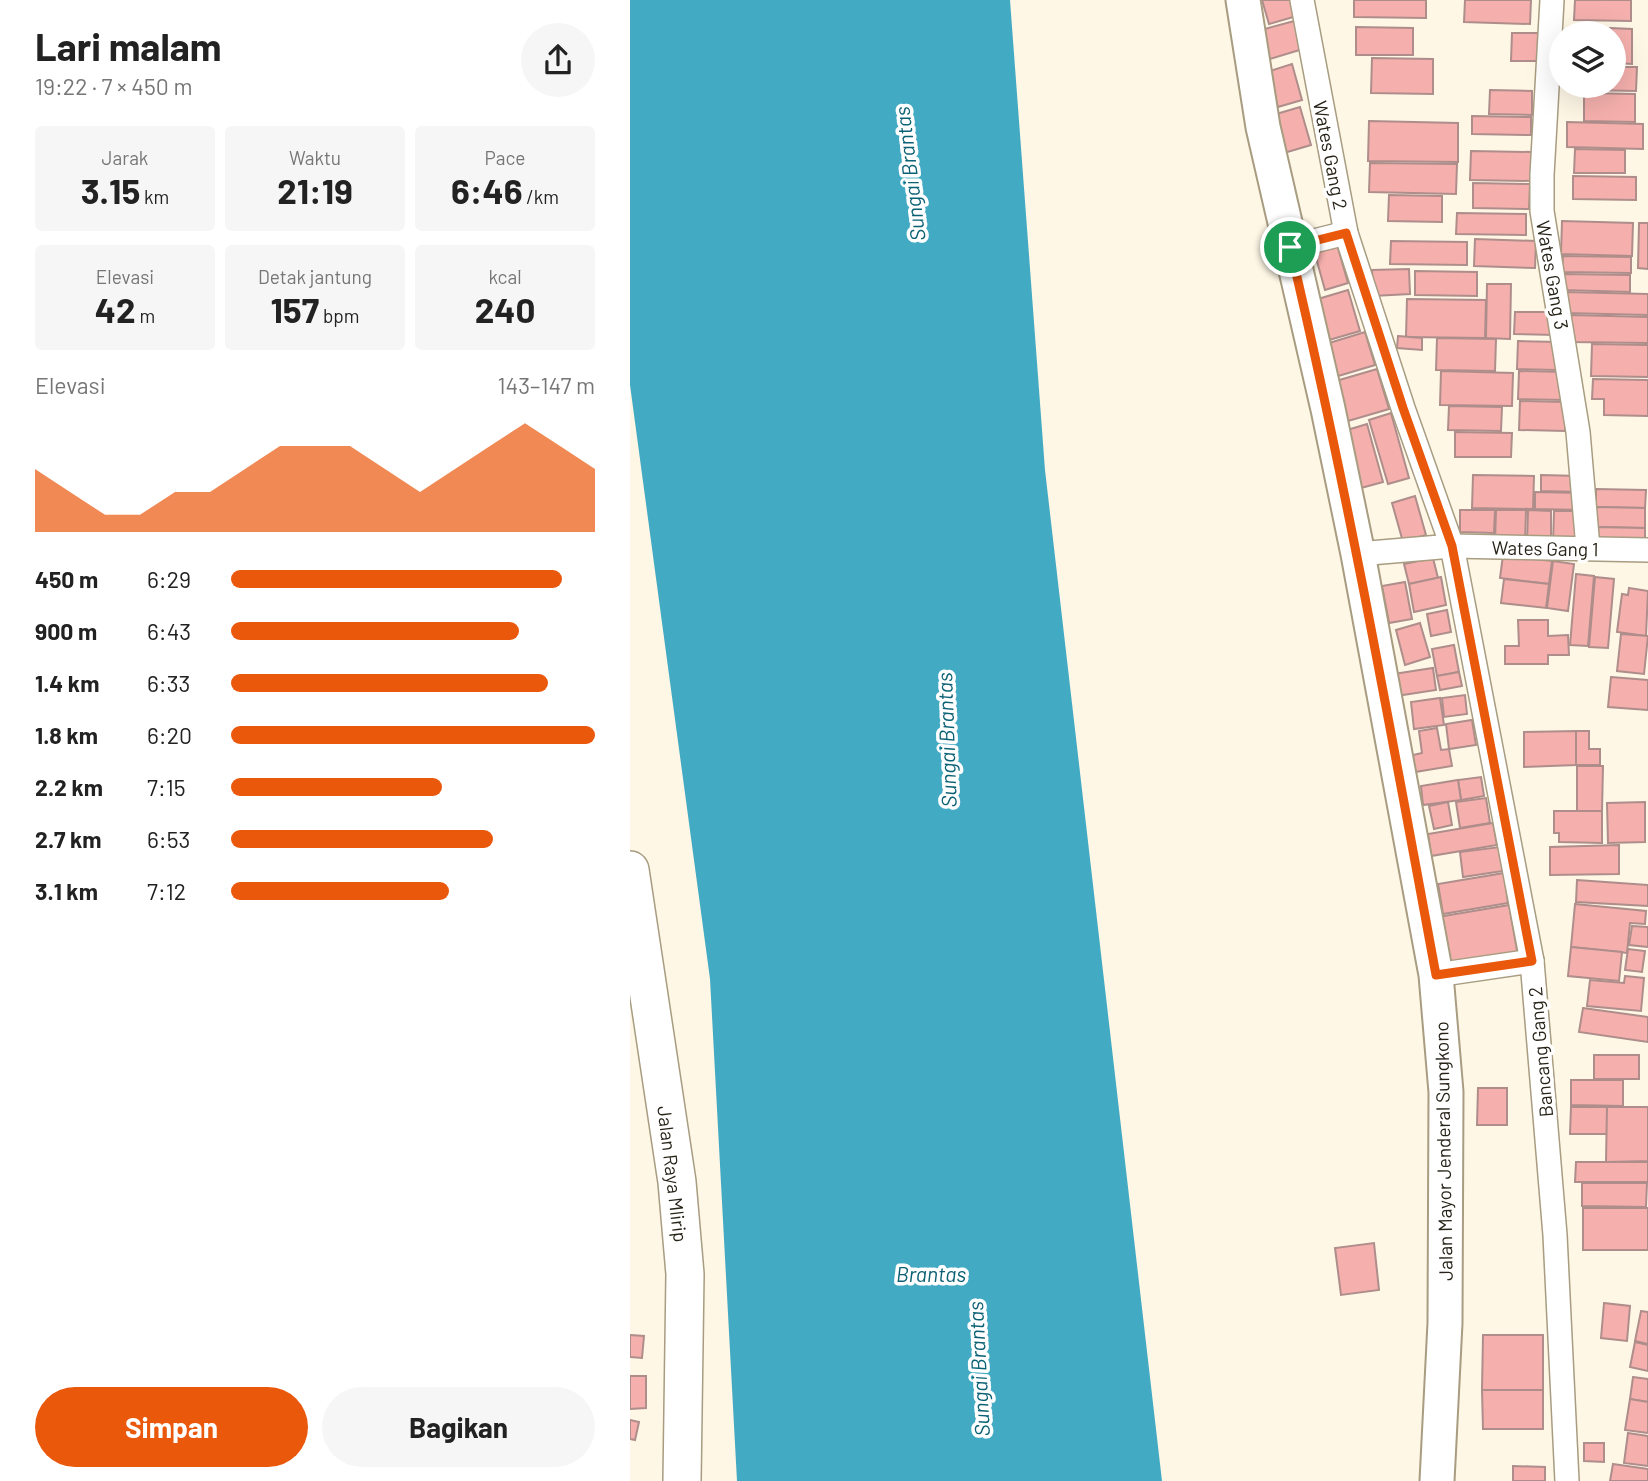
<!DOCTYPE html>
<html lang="id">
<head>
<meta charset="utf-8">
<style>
  body { margin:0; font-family:Barlow,sans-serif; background:#f6f6f6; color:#222; height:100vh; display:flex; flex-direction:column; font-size:26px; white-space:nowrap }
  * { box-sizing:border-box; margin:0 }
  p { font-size:23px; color:#767676 }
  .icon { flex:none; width:38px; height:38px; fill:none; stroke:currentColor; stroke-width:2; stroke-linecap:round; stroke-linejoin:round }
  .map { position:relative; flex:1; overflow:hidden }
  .drawer { display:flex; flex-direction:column; background:#fff; width:630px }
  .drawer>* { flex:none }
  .fabs { position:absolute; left:919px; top:21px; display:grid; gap:14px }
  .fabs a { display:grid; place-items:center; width:77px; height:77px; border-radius:50%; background:#fff; box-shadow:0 7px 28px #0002; font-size:35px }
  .pin { position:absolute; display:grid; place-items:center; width:60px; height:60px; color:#fff; margin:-30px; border:4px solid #fff; border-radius:50%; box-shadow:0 2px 7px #0007 }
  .round { display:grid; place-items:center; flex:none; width:74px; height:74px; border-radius:37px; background:#f6f6f6 }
  .head { display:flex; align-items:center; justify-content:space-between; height:119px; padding:0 35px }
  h1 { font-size:38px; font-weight:700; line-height:52px }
  .metrics { display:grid; grid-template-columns:repeat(3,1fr); gap:10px; height:119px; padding:7px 35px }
  .metrics div { display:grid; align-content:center; border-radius:7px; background:#f6f6f6; text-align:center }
  .metrics b { font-size:35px; font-weight:700 }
  .metrics small { font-size:19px; font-weight:400 }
  .metrics p { font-size:19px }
  .chart { height:196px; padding:14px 35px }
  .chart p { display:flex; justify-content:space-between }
  .chart svg { width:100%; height:126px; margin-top:7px; fill:#ea580c; opacity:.7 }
  .button { display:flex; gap:14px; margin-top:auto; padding:14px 35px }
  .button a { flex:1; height:80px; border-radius:42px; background:#ea580c; color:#fff; font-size:28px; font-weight:700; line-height:80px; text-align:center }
  .button a+a { background:#f6f6f6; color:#222 }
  ul { padding:0 35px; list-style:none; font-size:23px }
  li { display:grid; grid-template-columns:112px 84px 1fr; align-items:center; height:52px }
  li i { height:18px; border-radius:9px; background:#ea580c }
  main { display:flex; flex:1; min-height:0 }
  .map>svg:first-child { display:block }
  .water { fill:#43aac4 }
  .building { fill:#f5b0ad; stroke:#ae8d8b; stroke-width:2 }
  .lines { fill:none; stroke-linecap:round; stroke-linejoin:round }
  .minor-casing { stroke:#a89c81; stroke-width:26 }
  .secondary-casing { stroke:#a89c81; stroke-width:37 }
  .primary-casing { stroke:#a89c81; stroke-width:40 }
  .minor { stroke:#fff; stroke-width:23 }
  .secondary { stroke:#fff; stroke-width:33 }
  .primary { stroke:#fff; stroke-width:37 }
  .route-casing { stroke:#fff; stroke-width:14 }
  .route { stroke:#ea580c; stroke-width:9 }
  .labels { text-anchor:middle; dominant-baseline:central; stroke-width:7; stroke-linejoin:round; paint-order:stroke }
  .street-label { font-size:19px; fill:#272318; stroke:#fff }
  .water-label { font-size:21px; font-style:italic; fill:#0b6174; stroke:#fff }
</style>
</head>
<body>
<main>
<section class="drawer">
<div class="head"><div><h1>Lari malam</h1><p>19:22 · 7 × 450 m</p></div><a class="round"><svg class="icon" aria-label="share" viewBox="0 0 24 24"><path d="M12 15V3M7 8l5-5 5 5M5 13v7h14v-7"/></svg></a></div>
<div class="metrics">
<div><p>Jarak</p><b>3.15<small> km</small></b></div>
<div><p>Waktu</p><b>21:19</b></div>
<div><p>Pace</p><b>6:46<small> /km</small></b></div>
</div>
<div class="metrics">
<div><p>Elevasi</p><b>42<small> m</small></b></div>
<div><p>Detak jantung</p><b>157<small> bpm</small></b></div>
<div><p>kcal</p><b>240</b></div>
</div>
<div class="chart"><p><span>Elevasi</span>143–147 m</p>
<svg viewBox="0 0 160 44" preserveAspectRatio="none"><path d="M0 44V22L10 30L20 38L30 38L40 30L50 30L60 22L70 14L80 14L90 14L100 22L110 30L120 22L130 14L140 6L150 14L160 22V44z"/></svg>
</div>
<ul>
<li><b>450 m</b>6:29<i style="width:91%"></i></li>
<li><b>900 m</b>6:43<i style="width:79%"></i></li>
<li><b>1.4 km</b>6:33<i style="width:87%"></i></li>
<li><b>1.8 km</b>6:20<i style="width:100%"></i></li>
<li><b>2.2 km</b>7:15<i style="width:58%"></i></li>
<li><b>2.7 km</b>6:53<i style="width:72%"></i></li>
<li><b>3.1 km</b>7:12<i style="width:60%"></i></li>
</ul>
<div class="button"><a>Simpan</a><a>Bagikan</a></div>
</section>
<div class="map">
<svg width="1018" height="1481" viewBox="0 0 1018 1481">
  <rect width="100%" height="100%" fill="#fef7e6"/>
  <polygon class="water" points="0,0 380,0 415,470 532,1481 107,1481 80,979 0,385"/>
  <g class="building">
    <polygon points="632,0 666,0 670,15 639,24"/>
    <polygon points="724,0 796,0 796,18 724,17"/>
    <polygon points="835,0 901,0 900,24 834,22"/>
    <polygon points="945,0 1001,0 1001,21 944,20"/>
    <polygon points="668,20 676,48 640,59 631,30"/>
    <polygon points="726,27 783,28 783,55 726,55"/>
    <polygon points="980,28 1002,29 1002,64 984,63 984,33 980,33"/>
    <polygon points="882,33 915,33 915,61 881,61"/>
    <polygon points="742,58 803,59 803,94 741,93"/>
    <polygon points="662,64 672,100 648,107 637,72"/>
    <polygon points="984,67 1007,67 1006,91 954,90 954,86 984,86"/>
    <polygon points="860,90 902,91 902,115 859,114"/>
    <polygon points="954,93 1005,94 1005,122 954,121"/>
    <polygon points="670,107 681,145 654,153 643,115"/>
    <polygon points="842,116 901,117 901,135 842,134"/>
    <polygon points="739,121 828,123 828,162 738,161"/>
    <polygon points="937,122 1013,124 1013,149 937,147"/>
    <polygon points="945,149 995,150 995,173 944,173"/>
    <polygon points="841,151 902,152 902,181 840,180"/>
    <polygon points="740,163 827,164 826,194 739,192"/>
    <polygon points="943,176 1006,177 1006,200 943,199"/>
    <polygon points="843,183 900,184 899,209 843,208"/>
    <polygon points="759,195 812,196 812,222 758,221"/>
    <polygon points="827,213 896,214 896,235 826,234"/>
    <polygon points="932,221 1003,223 1002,256 931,254"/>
    <polygon points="1009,223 1018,223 1018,269 1008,268"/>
    <polygon points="845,239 906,241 905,268 844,266"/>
    <polygon points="706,241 718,283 695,290 683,247"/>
    <polygon points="761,241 837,242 837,265 760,264"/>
    <polygon points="933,256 1001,257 1001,273 932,272"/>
    <polygon points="779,269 780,294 743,296 742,270"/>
    <polygon points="785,271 847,272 847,296 785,295"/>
    <polygon points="934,274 1000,275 1000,292 933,290"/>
    <polygon points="857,284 881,284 880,339 856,338"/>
    <polygon points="718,290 730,331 699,340 688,299"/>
    <polygon points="935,292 1018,294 1018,315 935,313"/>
    <polygon points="777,299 856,300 855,338 776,337"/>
    <polygon points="885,312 925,312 925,335 884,334"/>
    <polygon points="941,315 1018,317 1018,343 940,342"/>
    <polygon points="735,332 745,365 705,377 696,344"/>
    <polygon points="768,336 792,338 792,350 767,348"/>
    <polygon points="807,338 866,339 865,371 806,370"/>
    <polygon points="888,341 928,342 927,370 887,369"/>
    <polygon points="962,344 1018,345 1018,377 961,376"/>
    <polygon points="747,369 759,409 718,421 706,381"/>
    <polygon points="811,371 883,373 882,406 810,405"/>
    <polygon points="889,371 935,372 935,400 888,399"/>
    <polygon points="963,379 1018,380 1018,416 974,415 974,399 962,399"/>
    <polygon points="890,401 935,402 935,431 889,430"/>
    <polygon points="819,406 872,407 871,431 818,430"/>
    <polygon points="761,413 779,478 758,484 739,420"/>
    <polygon points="737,424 753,482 731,488 714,431"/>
    <polygon points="825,432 882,433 881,457 825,457"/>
    <polygon points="843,475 904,476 903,509 842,508"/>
    <polygon points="911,475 950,476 950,492 911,491"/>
    <polygon points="966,489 1016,490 1015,508 966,507"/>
    <polygon points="905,492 953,493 952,510 905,509"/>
    <polygon points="785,496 796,535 773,542 762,503"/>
    <polygon points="966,507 1015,508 1015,528 965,527"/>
    <polygon points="830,510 865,510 864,533 830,532"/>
    <polygon points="866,510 896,510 895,544 865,543"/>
    <polygon points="898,510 921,511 921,544 897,544"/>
    <polygon points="924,511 952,511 952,545 923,544"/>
    <polygon points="965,527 1015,528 1015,546 965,544"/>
    <polygon points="873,555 922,561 919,584 870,578"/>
    <polygon points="803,558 808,578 779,584 774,564"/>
    <polygon points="923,561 944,564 938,611 917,608"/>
    <polygon points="946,574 964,576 958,646 940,645"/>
    <polygon points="811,577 816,605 784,612 779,584"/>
    <polygon points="965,577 984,579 978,648 959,647"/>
    <polygon points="874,579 919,584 916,608 871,603"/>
    <polygon points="775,582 782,619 759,623 752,586"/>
    <polygon points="999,588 1018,591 1016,636 987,632 992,594 998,595"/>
    <polygon points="817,610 821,632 801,636 797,614"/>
    <polygon points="888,620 918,620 918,636 938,635 939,655 918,655 918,664 875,664 875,646 889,646"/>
    <polygon points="790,623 800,657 775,665 766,630"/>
    <polygon points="991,634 1018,636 1014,674 987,671"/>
    <polygon points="824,645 829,672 807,676 802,649"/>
    <polygon points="803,668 806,690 766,696 763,674"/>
    <polygon points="829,672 832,686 810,690 807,676"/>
    <polygon points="981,677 1018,680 1018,710 978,707"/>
    <polygon points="835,695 837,714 814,717 812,698"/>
    <polygon points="810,698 814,725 784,729 781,702"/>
    <polygon points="842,720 846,745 819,749 816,724"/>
    <polygon points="807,728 811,750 819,749 822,766 785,772 783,755 792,753 789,731"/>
    <polygon points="946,731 959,731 959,749 970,749 970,765 946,765"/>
    <polygon points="946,731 946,765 894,767 894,732"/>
    <polygon points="947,766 973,766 972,811 947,811"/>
    <polygon points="851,777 854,796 831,800 828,780"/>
    <polygon points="828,780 831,800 793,805 791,786"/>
    <polygon points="856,798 860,823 830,828 826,802"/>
    <polygon points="818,802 822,825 804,829 799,806"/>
    <polygon points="1015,802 1015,842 978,843 977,803"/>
    <polygon points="924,811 972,811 972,843 929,842 929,833 924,833"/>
    <polygon points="863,823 867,845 801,856 798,834"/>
    <polygon points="989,845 989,874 920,875 920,847"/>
    <polygon points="870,847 873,871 833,877 830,852"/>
    <polygon points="874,873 878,903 813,914 808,884"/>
    <polygon points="947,880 1018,885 1018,906 946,902"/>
    <polygon points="945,904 1016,911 1015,924 1000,923 997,953 941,947"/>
    <polygon points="879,905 888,956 817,968 808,917"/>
    <polygon points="1002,926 1018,927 1018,947 999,945"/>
    <polygon points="941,947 992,952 989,981 938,976"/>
    <polygon points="998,949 1015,951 1012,972 995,970"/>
    <polygon points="995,976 1014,978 1011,1011 957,1006 960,980 994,983"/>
    <polygon points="953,1008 1018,1017 1018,1042 949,1032"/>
    <rect x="964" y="1055" width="45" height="24"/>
    <polygon points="941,1080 993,1080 993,1106 941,1105"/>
    <polygon points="848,1088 877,1088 877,1125 847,1125"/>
    <polygon points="941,1107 977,1107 977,1134 940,1134"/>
    <polygon points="977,1107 1018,1107 1018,1161 976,1162"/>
    <polygon points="946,1162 1018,1162 1018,1182 945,1182"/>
    <polygon points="952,1183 1017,1183 1016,1207 952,1206"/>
    <rect x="953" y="1208" width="65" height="42"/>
    <polygon points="744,1243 749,1290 711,1295 705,1248"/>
    <polygon points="974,1303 1000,1306 997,1341 971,1338"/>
    <polygon points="1011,1311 1018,1312 1018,1344 1005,1341"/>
    <polygon points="0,1335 14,1336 12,1358 0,1357"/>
    <polygon points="853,1335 913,1335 913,1390 852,1390"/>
    <polygon points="1005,1342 1018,1345 1018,1371 1000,1367"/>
    <polygon points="0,1376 16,1376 16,1408 0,1409"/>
    <polygon points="1003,1377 1018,1379 1018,1402 1000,1399"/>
    <polygon points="852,1390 913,1390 913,1429 853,1429"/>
    <polygon points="1000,1399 1018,1402 1018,1433 995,1430"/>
    <polygon points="0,1420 9,1422 5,1440 0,1439"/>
    <polygon points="998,1433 1018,1436 1018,1466 994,1463"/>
    <polygon points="954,1443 974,1443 974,1462 954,1461"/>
    <polygon points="983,1464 1018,1469 1018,1481 980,1481"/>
    <polygon points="883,1466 915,1467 915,1481 883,1481"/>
  </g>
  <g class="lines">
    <g class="minor-casing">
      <g id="minor">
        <polyline points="672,0 716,233 773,408 822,546 902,961 925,1235 937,1481"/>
        <polyline points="922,0 912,175 912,211 948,432 958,548"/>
        <polyline points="660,247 716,233"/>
        <polyline points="728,554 822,546 1018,550"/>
        <polyline points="806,975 902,961"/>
      </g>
    </g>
    <g class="secondary-casing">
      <polyline id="secondary" points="613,0 633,127 698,409 728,554 806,975 816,1092 815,1323 807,1481"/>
    </g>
    <g class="primary-casing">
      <polyline id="primary" points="0,870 47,1182 55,1274 52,1481"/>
    </g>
    <use href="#minor" class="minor"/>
    <use href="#secondary" class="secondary"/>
    <use href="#primary" class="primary"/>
  </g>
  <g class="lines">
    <g class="route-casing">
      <path id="route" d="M716 233 773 408 822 546 902 961 806 975C761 732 717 488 660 247Z"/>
    </g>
    <use href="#route" class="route"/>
  </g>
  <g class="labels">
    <g class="street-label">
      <text transform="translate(701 155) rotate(79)">Wates Gang 2</text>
      <text transform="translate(923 275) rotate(80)">Wates Gang 3</text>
      <text transform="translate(915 548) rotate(1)">Wates Gang 1</text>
      <text transform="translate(910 1052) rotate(-95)">Bancang Gang 2</text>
      <text transform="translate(813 1151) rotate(-91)">Jalan Mayor Jenderal Sungkono</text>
      <text transform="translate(43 1174) rotate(83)">Jalan Raya Mlirip</text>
    </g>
    <g class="water-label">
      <text transform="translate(279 174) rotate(-97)">Sungai Brantas</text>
      <text transform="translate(316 740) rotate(-92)">Sungai Brantas</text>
      <text x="301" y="1273">Brantas</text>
      <text transform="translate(348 1369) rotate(-93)">Sungai Brantas</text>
    </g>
  </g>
</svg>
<div class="fabs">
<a><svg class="icon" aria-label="layers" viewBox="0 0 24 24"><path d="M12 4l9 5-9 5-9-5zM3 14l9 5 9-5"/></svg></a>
</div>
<div class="pin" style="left:660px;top:247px;background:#1e9e55"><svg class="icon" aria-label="arrive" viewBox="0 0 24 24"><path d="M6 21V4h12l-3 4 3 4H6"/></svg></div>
</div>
</main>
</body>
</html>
